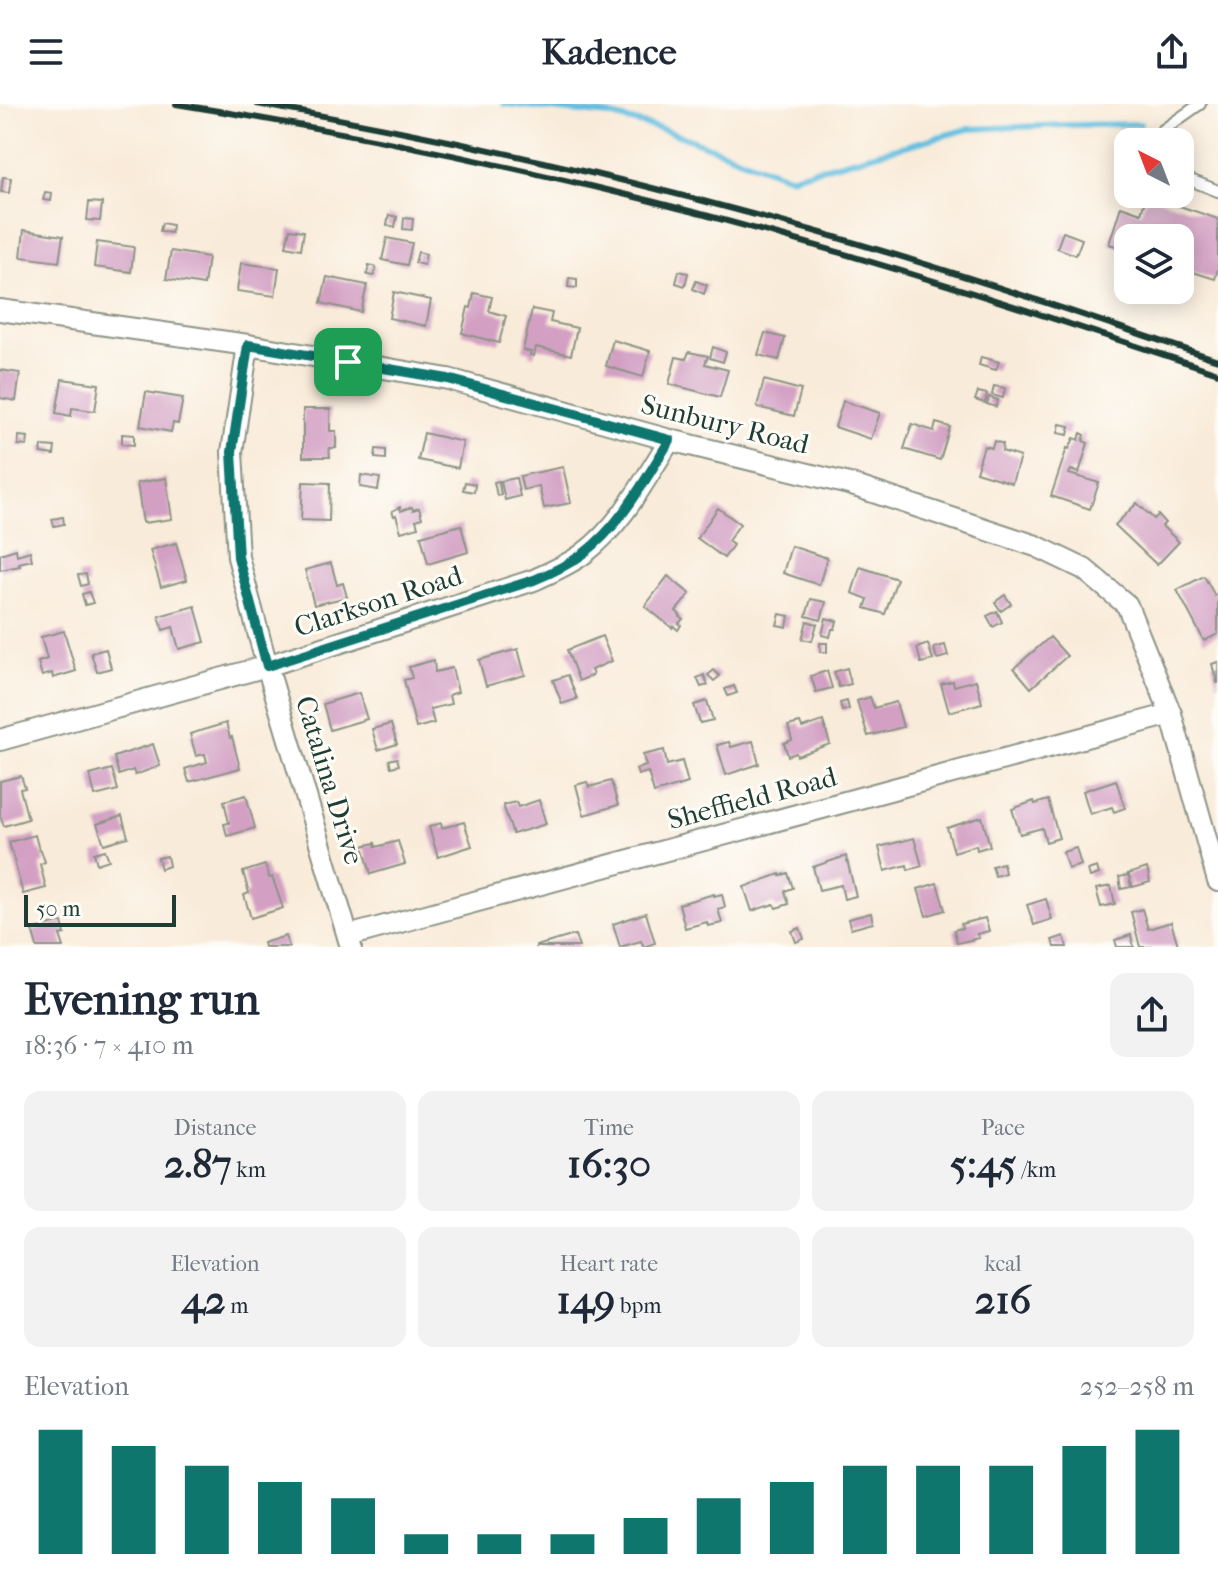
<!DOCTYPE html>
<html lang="en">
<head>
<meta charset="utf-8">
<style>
  body { margin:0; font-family:"IM FELL French Canon",serif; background:#f2f2f3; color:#1f2937; height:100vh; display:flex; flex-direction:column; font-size:30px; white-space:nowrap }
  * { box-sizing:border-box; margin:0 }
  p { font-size:26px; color:#747a83 }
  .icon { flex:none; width:44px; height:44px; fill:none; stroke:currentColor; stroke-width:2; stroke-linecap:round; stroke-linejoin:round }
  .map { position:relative; height:843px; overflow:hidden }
  .panel { display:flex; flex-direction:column; background:#fff; flex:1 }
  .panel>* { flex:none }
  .needle { width:52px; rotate:318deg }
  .controls { position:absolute; left:1114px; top:24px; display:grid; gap:16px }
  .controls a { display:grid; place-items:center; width:80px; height:80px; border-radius:16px; background:#fff; box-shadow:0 4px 20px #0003; font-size:40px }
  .scale { position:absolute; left:24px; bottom:20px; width:152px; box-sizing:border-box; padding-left:8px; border:4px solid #1f3d34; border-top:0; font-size:22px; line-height:28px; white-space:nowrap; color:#1f3d34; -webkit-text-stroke:6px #fdfcf7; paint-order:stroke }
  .pin { position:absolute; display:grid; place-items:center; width:68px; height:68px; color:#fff; margin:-34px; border-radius:16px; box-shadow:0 4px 12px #0006 }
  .round { display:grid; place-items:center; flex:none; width:84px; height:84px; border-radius:16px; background:#f2f2f3 }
  .head { display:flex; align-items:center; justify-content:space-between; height:136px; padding:0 24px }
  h1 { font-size:44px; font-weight:700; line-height:60px }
  .metrics { display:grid; grid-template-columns:repeat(3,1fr); gap:12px; height:136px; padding:8px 24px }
  .metrics div { display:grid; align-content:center; border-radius:16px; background:#f2f2f3; text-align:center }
  .metrics b { font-size:40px; font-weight:700 }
  .metrics small { font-size:22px; font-weight:400 }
  .metrics p { font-size:22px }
  .chart { height:224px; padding:16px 24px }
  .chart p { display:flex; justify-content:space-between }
  .chart svg { width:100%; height:144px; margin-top:8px; stroke:#0f766e; stroke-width:6 }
  header { display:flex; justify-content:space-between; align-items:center; height:104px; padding:0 24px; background:#fff; font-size:36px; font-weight:700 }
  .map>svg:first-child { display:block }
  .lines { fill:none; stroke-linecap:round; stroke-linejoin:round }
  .stream { stroke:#60bdde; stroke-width:6 }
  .building { fill:#d3a0c4 }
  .lane-casing { stroke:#8c9486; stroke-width:14 }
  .street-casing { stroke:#8c9486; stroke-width:24 }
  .lane { stroke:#fff; stroke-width:10 }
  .street { stroke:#fff; stroke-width:20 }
  .rail { stroke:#1f3d34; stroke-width:6 }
  .route-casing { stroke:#fff; stroke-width:16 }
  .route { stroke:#0f766e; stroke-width:10 }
  .labels { text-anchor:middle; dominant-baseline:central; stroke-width:6; stroke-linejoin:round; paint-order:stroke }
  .street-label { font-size:28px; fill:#1f3d34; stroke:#fdfcf7 }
</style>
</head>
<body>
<header><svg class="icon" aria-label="menu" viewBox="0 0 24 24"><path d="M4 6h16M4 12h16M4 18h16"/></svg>Kadence<svg class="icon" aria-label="share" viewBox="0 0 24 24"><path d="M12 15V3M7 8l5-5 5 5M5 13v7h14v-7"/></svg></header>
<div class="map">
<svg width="1218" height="843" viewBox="0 0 1218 843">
  <rect width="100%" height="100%" fill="#fdfcf7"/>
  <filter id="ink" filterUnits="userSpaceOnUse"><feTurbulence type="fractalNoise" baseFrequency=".0125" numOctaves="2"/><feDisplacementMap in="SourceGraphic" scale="16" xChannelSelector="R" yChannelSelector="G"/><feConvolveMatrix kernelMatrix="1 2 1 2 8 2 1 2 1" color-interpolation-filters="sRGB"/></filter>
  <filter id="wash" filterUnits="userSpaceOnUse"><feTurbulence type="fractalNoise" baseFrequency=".006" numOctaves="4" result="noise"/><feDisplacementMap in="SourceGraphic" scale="32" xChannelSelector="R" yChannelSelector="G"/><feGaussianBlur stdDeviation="1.8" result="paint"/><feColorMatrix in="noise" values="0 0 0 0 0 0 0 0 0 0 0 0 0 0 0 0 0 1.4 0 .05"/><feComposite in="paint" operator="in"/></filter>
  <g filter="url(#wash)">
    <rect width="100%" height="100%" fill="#f9ebd9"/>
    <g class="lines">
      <polyline class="stream" points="504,0 609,11 665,26 789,73 968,25 1065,21 1140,20"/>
    </g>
    <g id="blocks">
      <g class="building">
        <polygon points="3,73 11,74 9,89 1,88"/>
        <polygon points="45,88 52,89 51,97 43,96"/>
        <polygon points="1147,91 1218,115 1218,165 1215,175 1180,164 1180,134 1128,134 1128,146 1109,140 1121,102 1141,109"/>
        <polygon points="89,98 102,99 100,117 87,116"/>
        <polygon points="389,111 397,113 395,123 387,121"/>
        <polygon points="404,114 413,115 412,126 403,125"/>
        <polygon points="162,119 172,121 171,129 160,127"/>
        <polygon points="290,125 304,127 301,145 286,142"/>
        <polygon points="24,126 63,132 59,158 21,153"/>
        <polygon points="1063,128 1082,135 1076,151 1057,144"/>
        <polygon points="387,134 412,139 407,161 382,156"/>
        <polygon points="97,138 134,143 131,168 94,163"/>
        <polygon points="171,147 208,153 204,181 166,175"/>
        <polygon points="418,148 426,150 424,161 415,159"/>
        <polygon points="241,159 279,164 275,192 237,187"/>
        <polygon points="369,161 376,163 374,172 367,171"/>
        <polygon points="679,167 688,169 685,182 676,179"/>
        <polygon points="327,173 367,181 361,208 321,199"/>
        <polygon points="569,174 577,175 577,184 568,183"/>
        <polygon points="696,177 707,181 704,190 693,185"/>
        <polygon points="394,188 431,196 426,222 389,214"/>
        <polygon points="474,189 492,193 489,207 506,212 499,239 462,229 468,203 471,204"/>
        <polygon points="532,205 552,209 550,218 577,224 571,251 536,243 534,252 530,251 531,248 523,246"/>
        <polygon points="765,229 785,234 779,256 758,251"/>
        <polygon points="613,236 650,247 643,273 606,262"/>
        <polygon points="713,243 726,248 723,258 710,254"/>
        <polygon points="689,248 708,252 705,260 728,266 720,293 669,280 676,253 686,255"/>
        <polygon points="981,253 999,258 996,266 979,261"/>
        <polygon points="0,266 20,269 16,297 0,294"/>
        <polygon points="62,275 99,280 95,307 72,304 71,312 56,309"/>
        <polygon points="764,276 801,286 794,312 757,303"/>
        <polygon points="994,282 1005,284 1003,294 992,291"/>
        <polygon points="146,288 183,294 178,320 173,319 171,328 140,322"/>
        <polygon points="978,288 987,290 985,299 975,296"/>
        <polygon points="989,293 998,296 996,303 987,300"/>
        <polygon points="843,297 880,309 871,335 835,323"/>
        <polygon points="303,305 330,305 330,327 336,327 336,344 329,344 330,353 303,353"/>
        <polygon points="936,319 950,323 940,356 904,345 912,320 934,327"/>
        <polygon points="1060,320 1070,322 1068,331 1058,329"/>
        <polygon points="424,329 463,338 458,364 418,356"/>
        <polygon points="1081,329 1085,331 1083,337 1088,339 1079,369 1071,366 1069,370 1099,379 1090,405 1051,392 1067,344 1069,345 1074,334 1079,336"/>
        <polygon points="122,330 134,331 134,341 122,340"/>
        <polygon points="19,332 28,333 27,342 18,341"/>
        <polygon points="994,337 1003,340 1002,347 1020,353 1012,379 976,368 984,342 992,344"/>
        <polygon points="42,342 55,343 54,351 41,349"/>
        <polygon points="376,345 386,346 386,355 375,354"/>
        <polygon points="563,363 571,399 544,404 539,382 523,386 520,372"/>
        <polygon points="361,371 380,374 378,386 360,383"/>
        <polygon points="166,374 172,415 143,419 137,379"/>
        <polygon points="516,374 520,392 505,396 501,377"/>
        <polygon points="499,377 501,391 497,392 494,378"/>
        <polygon points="303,378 330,379 329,417 301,416"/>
        <polygon points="465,378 475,380 474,388 463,386"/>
        <polygon points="1137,399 1154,415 1158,411 1165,419 1162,422 1179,438 1157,461 1115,421"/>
        <polygon points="400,403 401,407 412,403 413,406 419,404 422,414 416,416 418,423 401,428 396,411 394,412 392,407"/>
        <polygon points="718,404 740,420 728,437 733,441 724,454 697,434"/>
        <polygon points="63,413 64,420 54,422 52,415"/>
        <polygon points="461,421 468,448 428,460 421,432"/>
        <polygon points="176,439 187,476 161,483 150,446"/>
        <polygon points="791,442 827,454 819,481 783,469"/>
        <polygon points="16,445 17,451 30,447 32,456 19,459 20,462 0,466 0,450"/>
        <polygon points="331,459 337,481 343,479 347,493 314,501 305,466"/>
        <polygon points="860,463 897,475 885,510 865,504 868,495 852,489"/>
        <polygon points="86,470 88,480 81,482 78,471"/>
        <polygon points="668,472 690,490 676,507 681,512 680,513 683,515 679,519 681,521 678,526 673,522 672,524 645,502"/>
        <polygon points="1204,472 1215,492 1218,490 1218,530 1204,537 1177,486"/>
        <polygon points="89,488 93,499 85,501 82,490"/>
        <polygon points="1005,491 1011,500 1001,507 995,498"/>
        <polygon points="811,495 826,498 821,516 806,512"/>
        <polygon points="195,502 205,538 179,545 173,523 163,526 159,512"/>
        <polygon points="997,507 1002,518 993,523 987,512"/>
        <polygon points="780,510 789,512 787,523 777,521"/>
        <polygon points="826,514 837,517 835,525 832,525 830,533 822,531"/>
        <polygon points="807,517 817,520 812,537 802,535"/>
        <polygon points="64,527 76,567 53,574 52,569 42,572 38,558 47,555 41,533"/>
        <polygon points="602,532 612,557 591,566 593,571 579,577 567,546"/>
        <polygon points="1050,533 1067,552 1031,584 1014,564"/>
        <rect x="820" y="539" width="7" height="9"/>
        <polygon points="928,540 933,556 921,559 917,544"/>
        <polygon points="945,541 948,552 937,555 934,544"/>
        <polygon points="106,545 111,564 97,568 91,549"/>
        <polygon points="518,545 525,571 486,582 479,556"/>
        <polygon points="434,556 435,568 452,564 458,588 449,591 451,600 430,605 434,619 416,624 404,576 412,574 409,563"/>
        <polygon points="1218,558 1218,579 1217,579 1212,560"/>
        <polygon points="847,564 851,580 839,583 834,568"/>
        <polygon points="714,566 720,572 714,577 708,571"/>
        <polygon points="827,567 832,584 816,588 811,572"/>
        <polygon points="568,571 577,595 562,600 553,576"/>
        <polygon points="704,571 708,581 701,583 697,574"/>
        <polygon points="976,576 982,599 949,608 941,580 953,577 954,582"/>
        <polygon points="734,582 737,589 728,592 725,585"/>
        <polygon points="359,589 367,615 330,626 323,600"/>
        <polygon points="870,593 874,604 896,598 903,623 868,632 857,597"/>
        <polygon points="707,597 713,616 700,619 694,601"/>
        <polygon points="847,597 849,605 842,607 840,599"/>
        <polygon points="823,617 830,640 797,652 796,649 788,652 784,639 792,636 788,622 800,619 802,624"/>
        <polygon points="226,619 230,634 232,633 240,664 189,678 185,665 207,658 205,650 196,652 190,630"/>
        <polygon points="391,620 397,640 378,646 372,625"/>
        <polygon points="753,637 759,660 726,671 717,641 729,638 731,643"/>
        <polygon points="153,640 160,662 135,671 133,666 119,671 114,653"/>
        <polygon points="664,646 667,661 682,657 688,679 654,689 648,668 638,671 636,665 646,662 643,651"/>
        <polygon points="397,654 399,661 391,663 389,656"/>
        <polygon points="112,665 118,686 95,692 90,671"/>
        <polygon points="21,672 25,684 20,685 28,715 4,722 0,712 0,677"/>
        <polygon points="1116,676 1125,704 1114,708 1112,703 1090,710 1083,687"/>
        <polygon points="611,677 618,701 584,711 576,681 587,678 589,683"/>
        <polygon points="246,691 255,724 227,732 224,720 229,719 224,697"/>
        <polygon points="539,696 546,720 513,730 503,701 516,698 518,703"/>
        <polygon points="1048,696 1059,734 1046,738 1042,724 1020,730 1012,705 1034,697 1035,700"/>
        <polygon points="122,712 128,733 104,740 97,720"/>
        <polygon points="982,713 990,742 977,746 976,741 954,748 947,724"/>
        <polygon points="464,718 472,742 438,753 429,723 441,719 442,724"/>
        <polygon points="35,731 39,746 41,746 45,758 40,760 46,784 23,790 9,738"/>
        <polygon points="914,734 922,762 908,766 907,761 885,767 879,743"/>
        <polygon points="398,737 405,760 371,770 363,742 375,739 376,743"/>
        <polygon points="1076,744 1081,761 1068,765 1063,748"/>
        <polygon points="105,746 109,756 97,760 94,749"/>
        <polygon points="167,752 169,762 161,765 158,754"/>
        <polygon points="846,752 856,792 844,795 841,781 819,786 813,763"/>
        <polygon points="1003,759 1005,769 995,772 992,762"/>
        <polygon points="265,761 269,774 272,773 283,804 251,814 244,791 249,789 243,768"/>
        <polygon points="1097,763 1099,770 1090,773 1088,766"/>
        <polygon points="1147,764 1150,778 1133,783 1128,770"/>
        <polygon points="788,769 793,784 785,787 789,800 776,804 774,800 752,807 744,783 780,770 780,772"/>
        <polygon points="1129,771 1131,783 1121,785 1119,773"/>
        <polygon points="937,779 945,806 926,812 918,785"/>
        <polygon points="1111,782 1115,800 1101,803 1096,785"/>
        <polygon points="714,790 714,792 722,790 725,803 718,805 722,819 708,822 707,818 685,824 679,800"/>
        <polygon points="1046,795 1052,815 1034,821 1027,801"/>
        <polygon points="1142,805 1148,825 1171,818 1178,841 1171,843 1140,843 1131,808"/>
        <polygon points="646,809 655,839 644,843 641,837 620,843 613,820"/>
        <polygon points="871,809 873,819 851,825 848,815"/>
        <polygon points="985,814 989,827 977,830 979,834 957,839 954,826 962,824 961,820"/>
        <polygon points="62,818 65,830 60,831 64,843 37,843 32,826"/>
        <polygon points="800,824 804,835 796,838 792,827"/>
        <polygon points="575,831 579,843 536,843 536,842"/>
        <polygon points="1131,831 1134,843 1117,843 1115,836"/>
        <polygon points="286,832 289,843 264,843 263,839"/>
        <polygon points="1064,832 1067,843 1055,843 1052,836"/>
      </g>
    </g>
  </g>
  <g filter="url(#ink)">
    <use href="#blocks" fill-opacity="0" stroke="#8c9486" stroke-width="2"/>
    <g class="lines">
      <g class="lane-casing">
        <g id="lane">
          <polyline points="1151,38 1163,26 1200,0"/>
          <polyline points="1180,72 1218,87"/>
        </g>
      </g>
      <g class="street-casing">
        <g id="street">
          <polyline points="0,206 248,241 448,275 670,336 849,380 1036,442 1084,465 1127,501 1171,610 1218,777"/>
          <polyline points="248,241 232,348 238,453 267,562 351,843"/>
          <path d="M0 636 267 562 534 476C551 468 568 461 583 450 622 421 645 375 670 336"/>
          <polyline points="348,832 1171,610"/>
        </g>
      </g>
      <use href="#lane" class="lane"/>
      <use href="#street" class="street"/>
      <g class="rail">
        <path d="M176 0C381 33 585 76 785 133 931 174 1074 221 1218 269"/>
        <path d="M257 0C427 30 596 67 763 113 917 154 1067 206 1218 256"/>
      </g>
    </g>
  </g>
  <g class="lines" filter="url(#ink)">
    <g class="route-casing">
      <path id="route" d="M248 241 448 275 670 336C645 375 622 421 583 450 568 461 551 469 534 476L267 562 238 453 232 348Z"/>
    </g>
    <use href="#route" class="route"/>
  </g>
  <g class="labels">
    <g class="street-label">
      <text transform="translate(725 320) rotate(14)">Sunbury Road</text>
      <text transform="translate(378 497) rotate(-18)">Clarkson Road</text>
      <text transform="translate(330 676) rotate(73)">Catalina Drive</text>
      <text transform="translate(752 694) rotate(-15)">Sheffield Road</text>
    </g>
  </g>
</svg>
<div class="controls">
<a><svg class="needle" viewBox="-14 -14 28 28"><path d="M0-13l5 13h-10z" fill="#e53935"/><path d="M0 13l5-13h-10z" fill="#747a83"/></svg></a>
<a><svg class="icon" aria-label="layers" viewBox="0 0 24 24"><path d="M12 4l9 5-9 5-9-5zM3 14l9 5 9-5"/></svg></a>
</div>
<div class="scale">50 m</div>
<div class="pin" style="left:348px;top:258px;background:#1e9e55"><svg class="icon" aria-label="arrive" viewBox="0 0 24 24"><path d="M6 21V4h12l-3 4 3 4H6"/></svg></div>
</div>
<section class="panel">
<div class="head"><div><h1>Evening run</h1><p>18:36 · 7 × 410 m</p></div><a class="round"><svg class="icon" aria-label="share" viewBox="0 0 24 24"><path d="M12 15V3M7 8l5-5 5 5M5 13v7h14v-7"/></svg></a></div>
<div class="metrics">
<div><p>Distance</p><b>2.87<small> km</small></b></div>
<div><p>Time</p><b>16:30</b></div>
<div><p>Pace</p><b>5:45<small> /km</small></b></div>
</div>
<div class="metrics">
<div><p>Elevation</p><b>42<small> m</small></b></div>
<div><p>Heart rate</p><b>149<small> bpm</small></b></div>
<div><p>kcal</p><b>216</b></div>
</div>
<div class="chart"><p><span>Elevation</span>252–258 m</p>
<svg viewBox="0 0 160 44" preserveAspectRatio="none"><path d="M5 44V6M15 44V11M25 44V17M35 44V22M45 44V27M55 44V38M65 44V38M75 44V38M85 44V33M95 44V27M105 44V22M115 44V17M125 44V17M135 44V17M145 44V11M155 44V6"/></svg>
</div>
</section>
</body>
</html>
